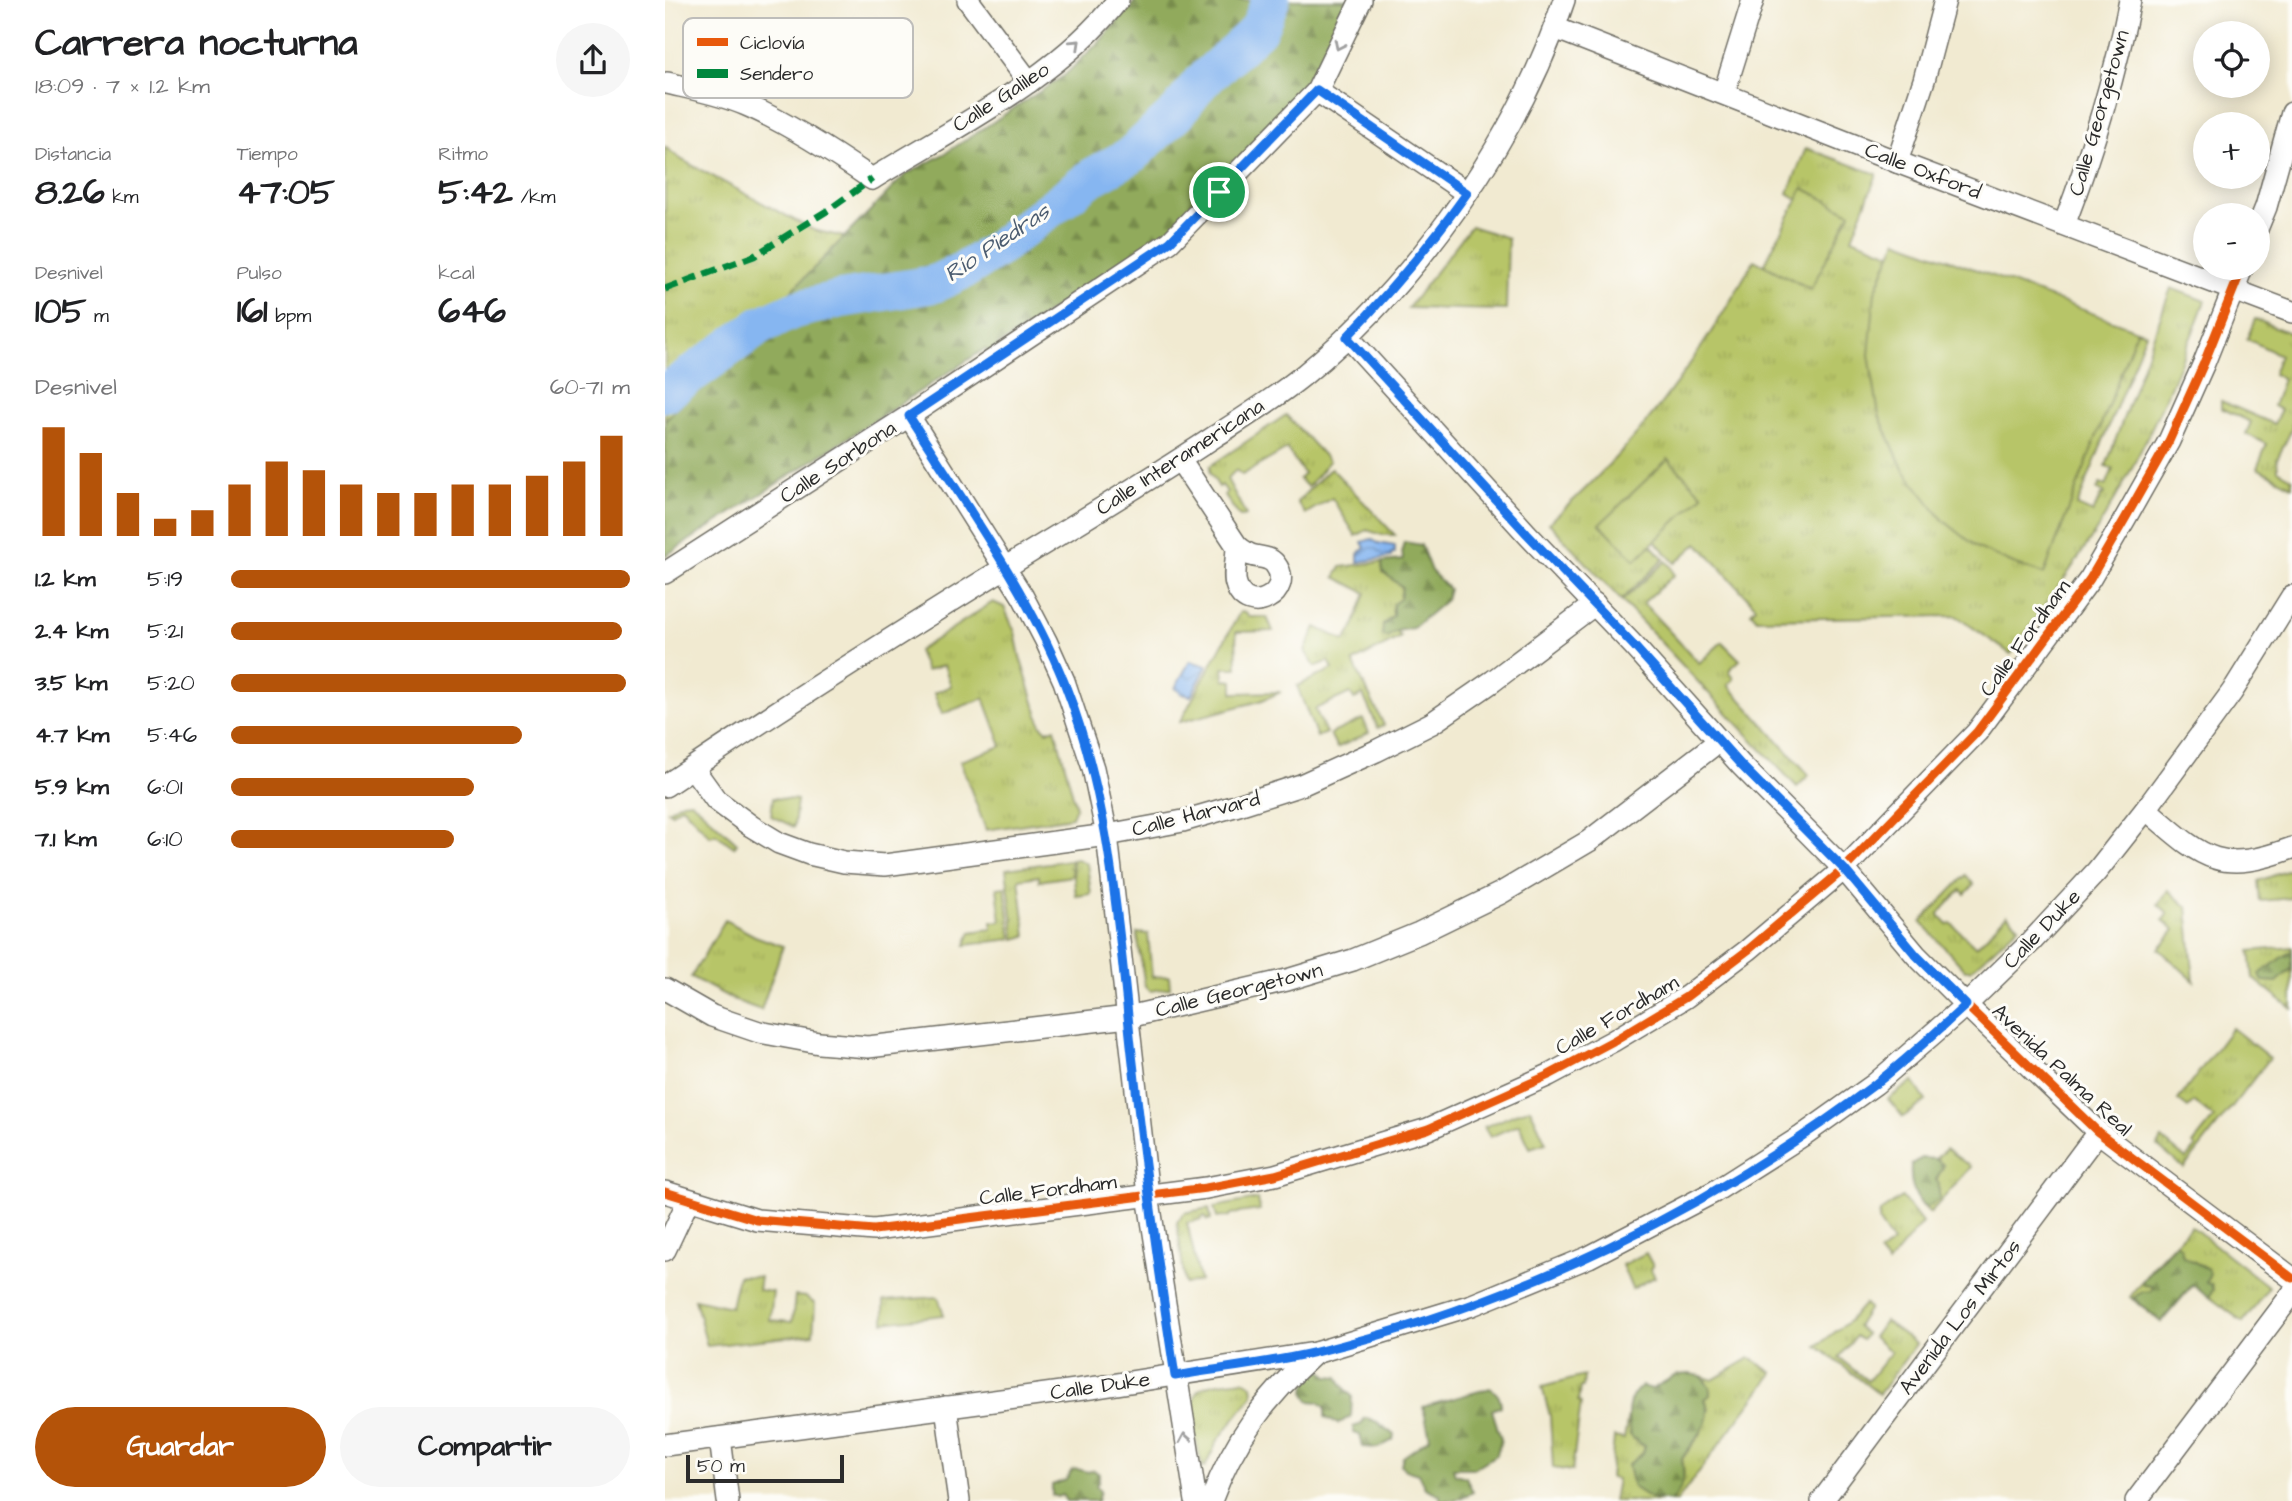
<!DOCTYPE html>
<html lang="es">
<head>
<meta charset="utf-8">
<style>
  body { margin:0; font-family:"Architects Daughter",sans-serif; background:#f6f6f6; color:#202124; height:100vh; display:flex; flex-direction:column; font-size:26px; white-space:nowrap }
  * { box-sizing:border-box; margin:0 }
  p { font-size:23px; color:#757577 }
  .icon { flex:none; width:38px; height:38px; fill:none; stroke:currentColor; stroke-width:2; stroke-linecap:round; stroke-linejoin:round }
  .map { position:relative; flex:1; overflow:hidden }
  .side { display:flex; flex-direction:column; background:#fff; width:665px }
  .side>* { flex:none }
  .controls { position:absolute; left:1528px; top:21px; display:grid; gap:14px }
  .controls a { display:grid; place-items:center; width:77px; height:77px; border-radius:50%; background:#fff; box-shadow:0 4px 18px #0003; font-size:35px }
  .scale { position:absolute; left:21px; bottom:18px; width:158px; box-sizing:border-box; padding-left:7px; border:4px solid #2b2b2b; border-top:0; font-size:19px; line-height:24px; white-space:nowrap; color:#2b2b2b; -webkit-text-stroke:5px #fdfcf7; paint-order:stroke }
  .pin { position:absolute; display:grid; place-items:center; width:60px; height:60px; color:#fff; margin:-30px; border:4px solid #fff; border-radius:50%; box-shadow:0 2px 7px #0007 }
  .round { display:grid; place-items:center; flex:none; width:74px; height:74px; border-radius:37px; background:#f6f6f6 }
  .headline { display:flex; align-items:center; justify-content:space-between; height:119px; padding:0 35px }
  h1 { font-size:38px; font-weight:700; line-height:52px }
  .metrics { display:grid; grid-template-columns:repeat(3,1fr); gap:10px; height:119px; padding:7px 35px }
  .metrics div { display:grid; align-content:center }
  .metrics b { font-size:35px; font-weight:700 }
  .metrics small { font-size:19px; font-weight:400 }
  .metrics p { font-size:19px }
  .chart { height:196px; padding:14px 35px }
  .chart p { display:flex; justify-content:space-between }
  .chart svg { width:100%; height:126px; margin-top:7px; stroke:#b45309; stroke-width:6 }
  .action { display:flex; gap:14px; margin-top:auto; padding:14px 35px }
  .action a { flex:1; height:80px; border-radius:42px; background:#b45309; color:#fff; font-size:28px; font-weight:700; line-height:80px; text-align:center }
  .action a+a { background:#f6f6f6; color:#202124 }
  ul { padding:0 35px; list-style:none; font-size:23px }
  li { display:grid; grid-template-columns:112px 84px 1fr; align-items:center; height:52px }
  li i { height:18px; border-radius:9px; background:#b45309 }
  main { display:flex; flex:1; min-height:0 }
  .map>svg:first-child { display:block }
  .grass { fill:url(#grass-tufts); stroke:#717849; stroke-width:2 }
  .forest { fill:url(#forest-firs); stroke:#5e6a44; stroke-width:2 }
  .pitch { fill:#b7c567; stroke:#717849; stroke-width:2 }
  .water { fill:url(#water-waves); stroke:#58708e; stroke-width:2 }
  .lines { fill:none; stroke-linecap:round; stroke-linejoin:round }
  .river { stroke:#86b6f1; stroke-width:38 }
  .minor-casing { stroke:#706e65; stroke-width:24 }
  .minor { stroke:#fff; stroke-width:21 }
  .quiet { stroke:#00873e; stroke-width:7; stroke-dasharray:14 7; stroke-linecap:butt }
  .cycleway-casing { stroke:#fdfcf7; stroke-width:13 }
  .cycleway { stroke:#e8590c; stroke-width:9 }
  .oneway { stroke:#a0a0a0 }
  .route-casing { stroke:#fff; stroke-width:14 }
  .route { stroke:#1a73e8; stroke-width:9 }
  .labels { text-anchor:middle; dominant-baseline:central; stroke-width:6; stroke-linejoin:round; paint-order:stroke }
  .street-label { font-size:21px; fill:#2b2b2b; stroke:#fdfcf7 }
  .water-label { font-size:23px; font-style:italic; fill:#4b5c70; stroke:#fdfcf7 }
  .key { fill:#fdfcf7; stroke:#bebdba; stroke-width:2 }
  .key-label { font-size:19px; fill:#2b2b2b }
</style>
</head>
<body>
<main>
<section class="side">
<div class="headline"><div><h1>Carrera nocturna</h1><p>18:09 · 7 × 1.2 km</p></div><a class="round"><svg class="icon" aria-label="share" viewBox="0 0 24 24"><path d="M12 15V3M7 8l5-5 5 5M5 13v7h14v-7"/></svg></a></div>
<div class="metrics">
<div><p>Distancia</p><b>8.26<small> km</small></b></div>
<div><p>Tiempo</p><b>47:05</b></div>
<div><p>Ritmo</p><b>5:42<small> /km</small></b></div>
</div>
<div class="metrics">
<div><p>Desnivel</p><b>105<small> m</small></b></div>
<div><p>Pulso</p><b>161<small> bpm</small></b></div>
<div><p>kcal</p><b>646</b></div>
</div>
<div class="chart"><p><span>Desnivel</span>60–71 m</p>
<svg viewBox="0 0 160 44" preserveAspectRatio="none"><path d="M5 44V6M15 44V15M25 44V29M35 44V38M45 44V35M55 44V26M65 44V18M75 44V21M85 44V26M95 44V29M105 44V29M115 44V26M125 44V26M135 44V23M145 44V18M155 44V9"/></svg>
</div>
<ul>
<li><b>1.2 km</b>5:19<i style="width:100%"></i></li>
<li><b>2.4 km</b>5:21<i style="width:98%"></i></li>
<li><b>3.5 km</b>5:20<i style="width:99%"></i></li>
<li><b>4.7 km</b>5:46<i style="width:73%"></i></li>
<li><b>5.9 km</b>6:01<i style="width:61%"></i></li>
<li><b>7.1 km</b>6:10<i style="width:56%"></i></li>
</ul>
<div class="action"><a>Guardar</a><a>Compartir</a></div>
</section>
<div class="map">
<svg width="1627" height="1501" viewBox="0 0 1627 1501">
  <defs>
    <pattern id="grass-tufts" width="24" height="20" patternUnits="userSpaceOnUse" patternTransform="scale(1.75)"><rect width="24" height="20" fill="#b7c567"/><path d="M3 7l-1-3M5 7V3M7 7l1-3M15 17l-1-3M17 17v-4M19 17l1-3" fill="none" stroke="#9ea95a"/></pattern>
    <pattern id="forest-firs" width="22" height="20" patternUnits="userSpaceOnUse" patternTransform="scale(1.75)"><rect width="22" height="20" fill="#91aa5c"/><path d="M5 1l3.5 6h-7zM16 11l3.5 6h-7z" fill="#778b4c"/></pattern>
    <pattern id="water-waves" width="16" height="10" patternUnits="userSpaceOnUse" patternTransform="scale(1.75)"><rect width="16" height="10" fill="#86b6f1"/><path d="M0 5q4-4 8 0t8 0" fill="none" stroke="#6e94c3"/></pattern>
  </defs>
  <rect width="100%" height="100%" fill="#fdfcf7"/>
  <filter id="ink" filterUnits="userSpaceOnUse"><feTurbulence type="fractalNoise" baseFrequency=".0143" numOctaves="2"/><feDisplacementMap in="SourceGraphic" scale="14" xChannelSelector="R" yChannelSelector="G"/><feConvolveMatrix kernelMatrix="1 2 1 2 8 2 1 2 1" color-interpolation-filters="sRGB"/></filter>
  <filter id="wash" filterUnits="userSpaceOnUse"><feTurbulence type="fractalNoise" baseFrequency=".00686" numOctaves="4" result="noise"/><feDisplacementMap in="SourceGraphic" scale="28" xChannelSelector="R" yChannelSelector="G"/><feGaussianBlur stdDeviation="1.57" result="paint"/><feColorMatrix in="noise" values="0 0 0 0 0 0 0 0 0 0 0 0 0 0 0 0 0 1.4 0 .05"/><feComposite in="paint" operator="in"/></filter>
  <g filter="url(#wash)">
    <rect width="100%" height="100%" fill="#f1ead1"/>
    <g class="grass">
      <polygon points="0,147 17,160 148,230 188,239 0,547"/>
      <path d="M1141 148 1212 174 1187 238 1226 253 1210 292 1214 415 1238 469 1279 520 1379 573 1472 330 1481 333 1412 506 1428 513 1436 495 1439 496 1440 493 1432 490 1435 484 1441 486 1448 469 1441 466 1506 288 1540 301C1512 375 1480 450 1439 518 1411 565 1377 609 1346 654L1291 616 1092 619 1086 612 1091 607 1033 543 1010 563 990 541 1037 495 970 560 986 545 999 559 956 600 884 523C901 507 919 491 935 474 996 412 1047 336 1089 260L1145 289 1138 189 1132 199 1123 193Z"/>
      <polygon points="806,226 843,238 841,310 743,308"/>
      <polygon points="1590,319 1627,334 1627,429 1612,459 1613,470 1627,478 1627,486 1592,468 1602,444 1581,434 1586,422 1556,408 1556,401 1609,424 1616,410 1608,406 1618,379 1608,374 1615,355 1582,339"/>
      <polygon points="621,415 664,461 643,487 634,479 639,474 622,449 577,475 571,470 562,479 581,515 575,517 559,495 562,492 557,485 554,487 545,473 545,466"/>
      <polygon points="666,468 730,535 717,535 702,530 691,536 667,498 640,514 632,502"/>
      <polygon points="1001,561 1006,567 1009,575 978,603 1034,663 1057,642 1075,660 1064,670 1069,679 1063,685 1144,775 1132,787 957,601"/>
      <polygon points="717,562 717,568 737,587 735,599 727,611 729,616 718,625 731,631 736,637 688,662 719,725 713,728 698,695 689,699 685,693 650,709 661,733 652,737 632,686 668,669 664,661 650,667 640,651 651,627 680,641 689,626 701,593 670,577 676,567"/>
      <polygon points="328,602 339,607 350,632 355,657 376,725 382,731 390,728 411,807 407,817 321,830 295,761 337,746 319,698 277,714 269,693 286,686 279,665 261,671 253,651"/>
      <polygon points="575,612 581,613 584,617 602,617 608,631 571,632 572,668 558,668 559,680 568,681 568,693 616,692 595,701 515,722"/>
      <polygon points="698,719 704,733 672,748 665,734"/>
      <polygon points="108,798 132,800 129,827 106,816"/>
      <polygon points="26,801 72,843 69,847 51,834 45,836 17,806 7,813 3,811 17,802"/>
      <polygon points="412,859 422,864 426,894 411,896 407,860"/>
      <polygon points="405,860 407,876 374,881 374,876 354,879 361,936 350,939 341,869"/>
      <polygon points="1627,869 1627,898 1595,901 1593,881"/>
      <polygon points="1301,875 1309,885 1300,894 1296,890 1273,914 1283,925 1286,923 1311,947 1342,915 1354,926 1306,970 1300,970 1256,922"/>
      <polygon points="340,887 347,939 301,945 306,932 327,929 327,922 336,921 332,888"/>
      <polygon points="1503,890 1522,907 1529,981 1494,949 1510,930 1498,920 1503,913 1493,904"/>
      <polygon points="60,920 90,936 118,946 96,1010 71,1001 26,977"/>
      <polygon points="472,933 483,934 487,977 504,976 505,988 485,991 480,987"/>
      <polygon points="1627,947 1627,1009 1588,978 1585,951"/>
      <polygon points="1567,1028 1605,1058 1519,1168 1492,1146 1497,1139 1521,1159 1531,1147 1528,1144 1549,1118 1529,1102 1523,1108 1513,1100"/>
      <polygon points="1248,1081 1261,1101 1238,1117 1223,1099"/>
      <polygon points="865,1108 881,1143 865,1148 854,1124 825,1137 819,1127"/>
      <path d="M1281 1149 1306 1167 1265 1213 1258 1206 1263 1207C1268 1191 1276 1176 1274 1160L1270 1159Z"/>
      <polygon points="1237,1197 1257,1223 1223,1264 1214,1253 1228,1243 1214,1222 1215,1212"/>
      <polygon points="593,1199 595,1210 566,1214 565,1216 552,1218 549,1207"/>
      <polygon points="544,1208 546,1219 543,1220 540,1216 537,1217 537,1219 522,1223 535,1281 520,1284 512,1222 519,1213"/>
      <polygon points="1526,1226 1604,1287 1578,1322 1528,1285 1496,1322 1465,1297 1491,1263"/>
      <polygon points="981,1253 988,1266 985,1268 990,1277 967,1289 957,1265"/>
      <polygon points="73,1276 95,1277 93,1290 108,1292 105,1320 127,1322 130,1296 141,1297 150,1304 148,1334 42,1346 30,1299 66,1307"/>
      <polygon points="273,1297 279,1315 219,1322 219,1301"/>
      <polygon points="1199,1304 1204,1308 1192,1327 1201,1334 1197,1340 1191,1336 1174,1358 1203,1381 1226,1352 1208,1337 1220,1321 1251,1344 1214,1394 1152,1346 1183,1322"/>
      <path d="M1085 1358 1108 1373 1012 1501H1007C1019 1485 1020 1477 1017 1459L1035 1435 1041 1421 1044 1408 1040 1399 1041 1381 1036 1376 1048 1380Z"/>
      <polygon points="919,1376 918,1387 915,1387 913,1402 916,1403 907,1471 888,1468 885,1416 877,1387"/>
      <path d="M578 1380 587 1385 588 1395 553 1440 540 1467 537 1466C533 1450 521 1402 534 1390 544 1382 566 1382 578 1380Z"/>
      <path d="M963 1416C964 1431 965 1441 980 1446L978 1453 963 1465 968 1487 993 1501H948L952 1479 945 1478 949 1437 959 1439Z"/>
    </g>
    <g class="forest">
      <polygon points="471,0 693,0 644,89 627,102 614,122 520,220 324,352 320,349 0,556 0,420 240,175 279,154 400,75 437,39"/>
      <polygon points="739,542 756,545 766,571 784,589 781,600 748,628 732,631 722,637 717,635 718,625 728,616 728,604 735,599 737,587 718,572 717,562 738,560 737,550"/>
      <polygon points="1627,951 1627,968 1612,982 1598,981 1594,974"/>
      <path d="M1257 1158 1270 1159 1279 1165 1271 1180 1274 1184V1199L1263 1207 1258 1206C1247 1193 1245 1181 1246 1164Z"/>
      <polygon points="1511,1243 1516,1247 1518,1256 1543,1269 1545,1274 1541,1283 1546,1284 1548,1290 1544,1297 1527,1285 1496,1322 1468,1298 1477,1292 1486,1291 1488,1286 1478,1285 1477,1281"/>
      <path d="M656 1370 664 1376 673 1377 681 1391 687 1396 686 1416 673 1424 660 1417V1407L654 1402 644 1401C637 1391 641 1386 644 1376Z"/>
      <path d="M1025 1374 1036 1376 1045 1388V1395L1040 1399C1051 1423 1028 1440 1017 1459 1020 1479 1020 1484 1007 1501L985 1498 968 1487 963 1465 978 1453 980 1446 973 1443 965 1435C962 1417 960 1398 977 1386L987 1389 1011 1375Z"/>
      <path d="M825 1388C832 1393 836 1397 836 1406L827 1410 836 1439 832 1454 810 1468H788L790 1474 801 1477 808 1492 791 1500 775 1501V1495L760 1488 753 1474 740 1470 736 1465 738 1457 765 1438 758 1407Z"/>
      <polygon points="702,1418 712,1422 729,1435 728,1440 713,1448 698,1447 695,1435 688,1433 688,1427 697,1424 698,1419"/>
      <polygon points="412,1469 423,1472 429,1470 434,1474 434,1480 431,1485 435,1491 432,1501 401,1501 397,1495 392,1497 387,1495 387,1485 401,1480 407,1470"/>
    </g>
    <g class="pitch">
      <polygon points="1138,188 1185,213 1146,289 1099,265"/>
      <polygon points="1232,240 1472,330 1379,574 1348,564 1313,548 1278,520 1238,469 1214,415 1204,355 1210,292"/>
      <polygon points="1003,459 1038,495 970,560 935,524"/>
    </g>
    <g class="water">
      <polygon points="706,539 713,543 730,546 730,553 726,554 726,557 693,562 693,554 700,548 697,542"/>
      <polygon points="525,661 542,666 526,696 517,694 510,688"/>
    </g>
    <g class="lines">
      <polyline class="river" points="0,393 96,325 129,310 176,299 269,284 301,269 331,250 427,177 465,156 513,112 535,83 593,30 606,0"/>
    </g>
  </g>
  <g filter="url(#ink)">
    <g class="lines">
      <g class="minor-casing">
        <g id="minor">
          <polyline points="303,0 364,82"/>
          <polyline points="890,28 1232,162 1627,312"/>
          <path d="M2 83C28 89 56 94 81 105 123 123 169 153 207 179 288 129 395 76 453 0"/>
          <polyline points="652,91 802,193"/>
          <polyline points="1059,93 1088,0"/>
          <polyline points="1232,162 1259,80 1280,0"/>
          <path d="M1399 225C1427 152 1450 77 1465 0"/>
          <polyline points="1592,229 1601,207 1627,113"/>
          <polyline points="683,337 862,534 970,647 1076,765 1179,869 1251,955 1301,1005 1433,1132 1627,1278"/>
          <polyline points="244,416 358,597 381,641 399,681 428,768 442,835 483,1195 531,1501"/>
          <polyline points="515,460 572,546"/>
          <path d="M572 546C576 549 581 553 586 555 594 558 604 556 610 564 632 592 581 620 571 584 568 576 572 557 572 546Z"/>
          <polyline points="0,573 244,416 505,242 652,91 696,0"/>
          <polyline points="28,768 51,800 86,826 114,843 144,854 179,862 220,865 442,835 518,821 570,806 636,785 711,751 767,723 828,681 930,604"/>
          <path d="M0 786C113 710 229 636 346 564 414 522 483 481 549 437 580 417 612 397 640 374 752 282 854 138 899 0"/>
          <path d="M1481 809C1537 857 1552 876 1627 848"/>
          <polyline points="0,989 47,1016 94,1032 154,1043 203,1047 463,1017 622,980 688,960 754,933 836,893 924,841 1054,741"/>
          <polyline points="0,1192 92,1220 209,1230 541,1188 610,1175 763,1129 884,1075 948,1041 1021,997 1083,950 1179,869 1312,732 1425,579 1461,517 1504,441 1539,363 1577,268"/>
          <polyline points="0,1250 23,1201"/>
          <polyline points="281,1407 294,1501"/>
          <polyline points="55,1438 63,1501"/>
          <polyline points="0,1445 433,1387 650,1353 807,1305 924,1257 1049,1192 1137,1136 1210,1084 1301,1005 1366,942 1432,871 1481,809 1567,692 1627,596"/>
          <path d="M546 1501C568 1440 602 1396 650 1353"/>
          <polyline points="1157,1501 1433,1132"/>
          <polyline points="1471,1501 1627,1294"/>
        </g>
      </g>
      <use href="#minor" class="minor"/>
      <polyline class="quiet" points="0,289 89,256 165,209 207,179"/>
      <g class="cycleway-casing">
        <g id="cycleway">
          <polyline points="683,337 862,534 970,647 1076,765 1179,869 1251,955 1301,1005 1433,1132 1627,1278"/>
          <polyline points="0,1192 92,1220 209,1230 541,1188 610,1175 763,1129 884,1075 948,1041 1021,997 1083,950 1179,869 1312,732 1425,579 1461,517 1504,441 1539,363 1577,268"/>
        </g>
      </g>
      <use href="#cycleway" class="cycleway"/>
    </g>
    <defs><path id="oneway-chevron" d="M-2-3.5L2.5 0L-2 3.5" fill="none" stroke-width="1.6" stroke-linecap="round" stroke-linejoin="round" transform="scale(1.75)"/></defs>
    <g class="oneway">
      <use href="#oneway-chevron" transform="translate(411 44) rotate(-43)"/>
      <use href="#oneway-chevron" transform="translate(674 45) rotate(116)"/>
      <use href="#oneway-chevron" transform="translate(520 1438) rotate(-100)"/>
    </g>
  </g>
  <g class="lines" filter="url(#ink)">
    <g class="route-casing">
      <path id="route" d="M652 90 802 193C765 245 726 291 682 337L862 534 970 647 1076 765 1179 869 1251 955 1301 1005C1271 1032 1242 1060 1209 1085 1044 1210 852 1303 651 1352 605 1363 556 1368 510 1376 493 1266 478 1156 466 1045 453 922 445 797 399 682 362 590 297 500 244 416L505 242Z"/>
    </g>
    <use href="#route" class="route"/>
  </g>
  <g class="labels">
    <g class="street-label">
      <text transform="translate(336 97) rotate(-33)">Calle Galileo</text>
      <text transform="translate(1434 113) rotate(-74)">Calle Georgetown</text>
      <text transform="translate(1258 171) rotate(21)">Calle Oxford</text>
      <text transform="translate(515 457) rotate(-33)">Calle Interamericana</text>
      <text transform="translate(173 462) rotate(-33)">Calle Sorbona</text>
      <text transform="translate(1360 638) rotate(-54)">Calle Fordham</text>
      <text transform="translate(531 814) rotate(-14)">Calle Harvard</text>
      <text transform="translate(1377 929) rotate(-46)">Calle Duke</text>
      <text transform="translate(574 990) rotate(-14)">Calle Georgetown</text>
      <text transform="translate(952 1015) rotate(-30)">Calle Fordham</text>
      <text transform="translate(1397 1070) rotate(43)">Avenida Palma Real</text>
      <text transform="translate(383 1190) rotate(-7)">Calle Fordham</text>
      <text transform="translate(1295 1317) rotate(-53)">Avenida Los Mirtos</text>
      <text transform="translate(435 1386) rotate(-8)">Calle Duke</text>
    </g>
    <g class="water-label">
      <text transform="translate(332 243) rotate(-34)">Río Piedras</text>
    </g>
  </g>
  <rect x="18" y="18" width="230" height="80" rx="10" class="key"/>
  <rect x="32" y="38" width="31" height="8" fill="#e8590c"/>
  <rect x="32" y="69" width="31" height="9" fill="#00873e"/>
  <g class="key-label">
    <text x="75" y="49">Ciclovía</text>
    <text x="75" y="80">Sendero</text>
  </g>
</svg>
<div class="controls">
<a><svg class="icon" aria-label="locate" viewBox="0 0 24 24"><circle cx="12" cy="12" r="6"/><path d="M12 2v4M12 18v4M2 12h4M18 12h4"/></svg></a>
<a>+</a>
<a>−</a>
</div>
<div class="scale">50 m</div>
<div class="pin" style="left:554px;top:192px;background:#1e9e55"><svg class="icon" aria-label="arrive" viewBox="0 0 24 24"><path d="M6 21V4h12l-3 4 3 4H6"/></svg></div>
</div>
</main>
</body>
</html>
